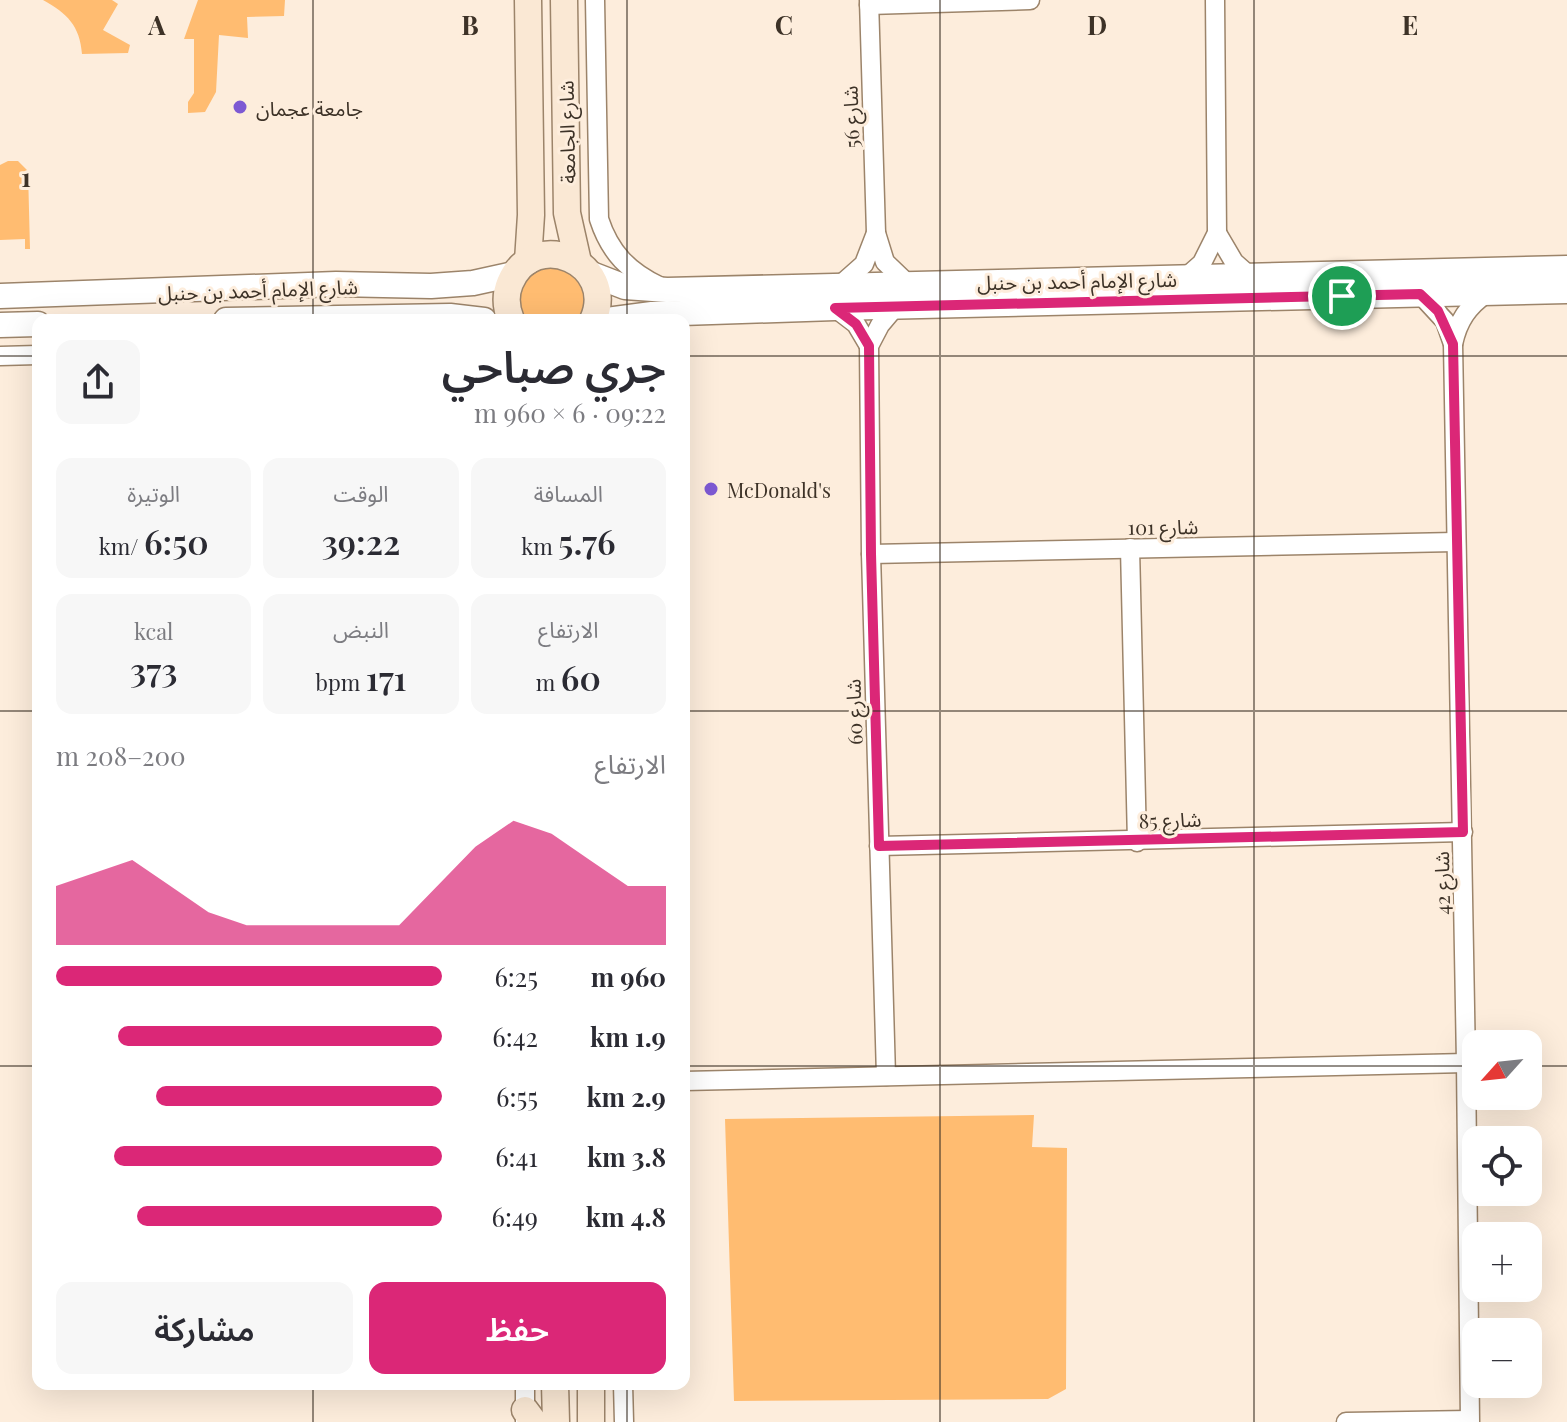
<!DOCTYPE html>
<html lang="ar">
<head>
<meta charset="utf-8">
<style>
  body { margin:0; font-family:"Playfair Display","Noto Sans Arabic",serif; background:#f7f7f7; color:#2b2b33; direction:rtl; height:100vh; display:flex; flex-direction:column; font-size:30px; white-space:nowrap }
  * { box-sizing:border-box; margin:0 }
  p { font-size:26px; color:#7c7c81 }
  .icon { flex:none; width:44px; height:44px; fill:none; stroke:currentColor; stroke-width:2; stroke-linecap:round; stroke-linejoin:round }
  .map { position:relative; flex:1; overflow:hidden; direction:ltr }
  .drawer { position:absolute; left:32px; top:314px; width:658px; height:1076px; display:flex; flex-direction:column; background:#fff; border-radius:16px; box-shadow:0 8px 32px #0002; direction:rtl }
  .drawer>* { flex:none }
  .needle { width:52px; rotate:243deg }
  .fabs { position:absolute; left:1462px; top:1030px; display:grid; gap:16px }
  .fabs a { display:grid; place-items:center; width:80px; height:80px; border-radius:16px; background:#fff; box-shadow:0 8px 32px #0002; font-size:40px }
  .pin { position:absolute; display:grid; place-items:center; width:68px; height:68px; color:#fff; margin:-34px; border:4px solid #fff; border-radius:50%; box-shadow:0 2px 8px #0007 }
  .round { display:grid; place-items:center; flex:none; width:84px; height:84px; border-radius:16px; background:#f7f7f7 }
  .head { display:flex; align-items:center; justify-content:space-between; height:136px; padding:0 24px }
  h1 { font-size:44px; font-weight:600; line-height:60px }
  .figures { display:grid; grid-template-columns:repeat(3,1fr); gap:12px; height:136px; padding:8px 24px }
  .figures div { display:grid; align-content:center; border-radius:16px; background:#f7f7f7; text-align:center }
  .figures b { font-size:34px; font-weight:600 }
  .figures small { font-size:22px; font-weight:400 }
  .figures p { font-size:22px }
  .chart { height:224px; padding:16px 24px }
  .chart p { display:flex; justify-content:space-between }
  .chart svg { width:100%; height:144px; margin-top:8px; fill:#db2777; opacity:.7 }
  .cta { display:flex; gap:16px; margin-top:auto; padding:16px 24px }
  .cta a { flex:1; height:92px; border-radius:16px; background:#db2777; color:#fff; font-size:32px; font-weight:600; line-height:92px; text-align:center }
  .cta a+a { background:#f7f7f7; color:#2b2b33 }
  ul { padding:0 24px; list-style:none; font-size:26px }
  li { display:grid; grid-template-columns:128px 96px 1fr; align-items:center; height:60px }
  li i { height:20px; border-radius:10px; background:#db2777 }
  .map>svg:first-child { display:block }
  .green { fill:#ffbc71 }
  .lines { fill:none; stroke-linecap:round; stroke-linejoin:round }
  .minor-casing { stroke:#9c846a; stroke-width:21 }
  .tertiary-casing { stroke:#9c846a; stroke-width:27 }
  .secondary-casing { stroke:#9c846a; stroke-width:29 }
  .minor { stroke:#fff; stroke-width:18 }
  .tertiary { stroke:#fff; stroke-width:24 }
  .secondary { stroke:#fae8d4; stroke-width:26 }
  .route-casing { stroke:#fff; stroke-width:16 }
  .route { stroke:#db2777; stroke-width:10 }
  .grid { fill:none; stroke:#3d3227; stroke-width:2; stroke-opacity:0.55 }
  .poi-dot { fill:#7d59d3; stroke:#fdeddc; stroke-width:3 }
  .labels { text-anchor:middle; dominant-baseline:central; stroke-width:6; stroke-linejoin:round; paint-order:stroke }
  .poi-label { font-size:20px; fill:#3d3227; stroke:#fdeddc; text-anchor:start }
  .street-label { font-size:20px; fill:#3d3227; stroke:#fdeddc }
  .grid-label { font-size:26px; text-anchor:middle; font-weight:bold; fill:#3d3227; stroke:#fdeddc; stroke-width:6; stroke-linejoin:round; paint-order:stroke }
</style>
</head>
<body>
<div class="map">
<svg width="1567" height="1422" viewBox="0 0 1567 1422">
  <rect width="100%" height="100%" fill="#fdeddc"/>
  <g class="green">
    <path d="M43 0H112L118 4 103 30 130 45 128 53 82 54C80 26 67 13 43 0Z"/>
    <polygon points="198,0 285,0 284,16 247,17 248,38 219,35 216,92 205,112 188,113 188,102 194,93 194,39 184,39"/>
    <polygon points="8,161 18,161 28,171 30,249 25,249 25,239 0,240 0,165"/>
    <polygon points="555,260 589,287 585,320 516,320 515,281"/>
    <polygon points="1034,1115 1032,1147 1067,1148 1066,1389 1048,1399 734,1401 725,1119"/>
  </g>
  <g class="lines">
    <g class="minor-casing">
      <g id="minor">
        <path d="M595 0 599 219C610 253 629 272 661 287"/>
        <polyline points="869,0 876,233 885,262 908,284"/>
        <polyline points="869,5 1030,0"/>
        <polyline points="1217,233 1234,262 1251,277"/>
        <polyline points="1185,278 1202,263 1217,233 1215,0"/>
        <polyline points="838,287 864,264 876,233"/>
        <polyline points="1420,294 1445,321 1453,344 1466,1063 1470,1422"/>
        <polyline points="835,308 856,324 869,346"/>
        <path d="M1453 344C1458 321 1468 306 1487 293"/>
        <polyline points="0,356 38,355"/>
        <polyline points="1130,548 1137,842"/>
        <polyline points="871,554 1455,542"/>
        <polyline points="879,846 1463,832"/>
        <polyline points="886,1076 871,554 869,346 880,325 896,306"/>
        <polyline points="684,1081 1466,1063"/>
        <polyline points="525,1384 525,1421"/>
        <polyline points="623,1384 624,1422"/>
        <polyline points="1346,1422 1469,1420"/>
      </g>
    </g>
    <g class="tertiary-casing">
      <g id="tertiary">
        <polyline points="589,273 625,287 667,290 1567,268"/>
        <polyline points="0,296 336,284 431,286 473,283 514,274"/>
        <polyline points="226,320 450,316 484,320"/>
        <polyline points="607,320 652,314 835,308 1567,291"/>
        <polyline points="0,325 38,324"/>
      </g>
    </g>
    <g class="secondary-casing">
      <g id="secondary">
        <polyline points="564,0 567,213 578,262"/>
        <polyline points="528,261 531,215 528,0"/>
        <path d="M511 320C506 308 505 295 510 283 534 226 618 263 593 320"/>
        <polyline points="555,1384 556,1422"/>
        <polyline points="591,1384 591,1422"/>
        <polyline points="525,1410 534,1422"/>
      </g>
    </g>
    <use href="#minor" class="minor"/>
    <use href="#tertiary" class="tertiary"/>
    <use href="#secondary" class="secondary"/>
  </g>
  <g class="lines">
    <g class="route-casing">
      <polygon id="route" points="1420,294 1438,311 1453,344 1463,832 879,846 871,554 869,346 856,324 835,308"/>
    </g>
    <use href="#route" class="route"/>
  </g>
  <path class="grid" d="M313 0V320M627 0V320M940 0V1422M1254 0V1422M0 356H38M684 356H1567M0 711H38M684 711H1567M0 1066H38M684 1066H1476M1528 1066H1567M313 1384V1422M627 1384V1422"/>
  <g class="poi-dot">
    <circle cx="240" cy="107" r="8"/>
    <circle cx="711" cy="489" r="8"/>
  </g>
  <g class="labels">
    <g class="poi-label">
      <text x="256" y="107">جامعة عجمان</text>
      <text x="727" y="489">McDonald's</text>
    </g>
    <g class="street-label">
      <text transform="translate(850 117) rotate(-92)">شارع 56</text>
      <text transform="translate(566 132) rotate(-91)">شارع الجامعة</text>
      <text transform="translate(1077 280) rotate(-1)">شارع الإمام أحمد بن حنبل</text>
      <text transform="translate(258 289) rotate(-2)">شارع الإمام أحمد بن حنبل</text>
      <text transform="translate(1163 526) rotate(-1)">شارع 101</text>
      <text transform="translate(853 712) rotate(-92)">شارع 60</text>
      <text transform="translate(1170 819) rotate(-2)">شارع 85</text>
      <text transform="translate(1441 883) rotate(-91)">شارع 42</text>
    </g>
  </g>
  <g class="grid-label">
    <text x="157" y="35">A</text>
    <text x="470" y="35">B</text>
    <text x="784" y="35">C</text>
    <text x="1097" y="35">D</text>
    <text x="1410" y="35">E</text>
    <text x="26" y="187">1</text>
  </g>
</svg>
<div class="fabs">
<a><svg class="needle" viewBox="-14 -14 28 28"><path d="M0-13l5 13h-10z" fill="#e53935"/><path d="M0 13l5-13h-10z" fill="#7c7c81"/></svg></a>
<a><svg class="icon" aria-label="locate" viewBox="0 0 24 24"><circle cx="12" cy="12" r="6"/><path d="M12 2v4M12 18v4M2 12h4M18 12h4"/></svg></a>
<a>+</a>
<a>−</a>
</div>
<div class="pin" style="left:1342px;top:296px;background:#1e9e55"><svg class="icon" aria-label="arrive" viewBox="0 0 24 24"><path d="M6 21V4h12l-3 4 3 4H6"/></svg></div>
<section class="drawer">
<div class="head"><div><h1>جري صباحي</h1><p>09:22 · 6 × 960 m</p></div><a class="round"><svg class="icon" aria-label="share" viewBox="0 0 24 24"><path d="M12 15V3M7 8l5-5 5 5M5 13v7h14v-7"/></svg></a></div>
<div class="figures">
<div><p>المسافة</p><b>5.76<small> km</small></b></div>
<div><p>الوقت</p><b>39:22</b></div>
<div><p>الوتيرة</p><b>6:50<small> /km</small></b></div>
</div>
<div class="figures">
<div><p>الارتفاع</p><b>60<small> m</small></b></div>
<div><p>النبض</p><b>171<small> bpm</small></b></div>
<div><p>kcal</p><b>373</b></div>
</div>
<div class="chart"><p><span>الارتفاع</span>200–208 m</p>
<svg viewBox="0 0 160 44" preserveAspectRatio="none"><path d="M0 44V26L10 22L20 18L30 26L40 34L50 38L60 38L70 38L80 38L90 38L100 26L110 14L120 6L130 10L140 18L150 26L160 26V44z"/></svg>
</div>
<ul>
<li><b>960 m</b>6:25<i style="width:100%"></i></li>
<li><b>1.9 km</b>6:42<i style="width:84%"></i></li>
<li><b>2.9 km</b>6:55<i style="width:74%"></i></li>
<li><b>3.8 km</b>6:41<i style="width:85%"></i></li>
<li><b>4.8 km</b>6:49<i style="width:79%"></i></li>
</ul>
<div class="cta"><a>حفظ</a><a>مشاركة</a></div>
</section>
</div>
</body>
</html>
